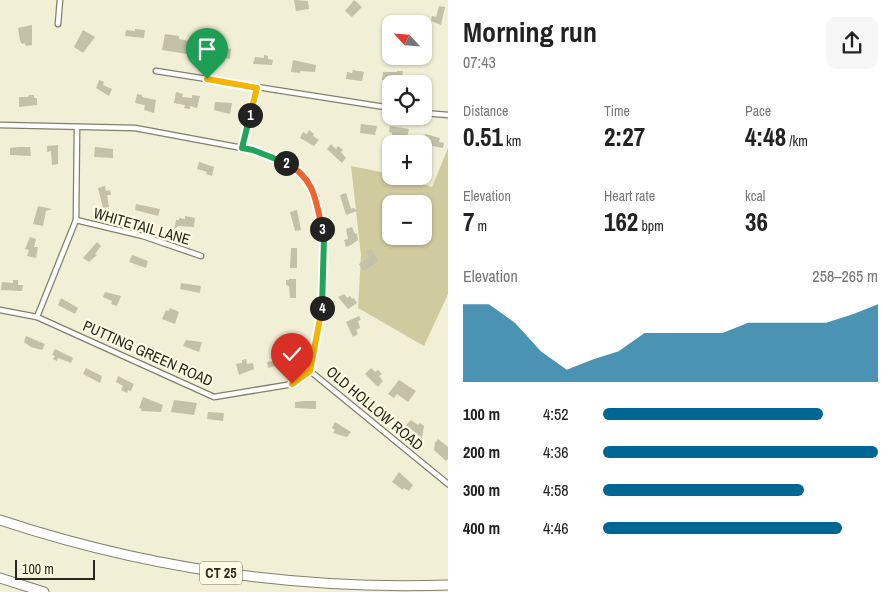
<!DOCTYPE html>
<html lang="en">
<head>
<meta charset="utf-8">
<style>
  body { margin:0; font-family:"Archivo Narrow",sans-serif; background:#f6f6f6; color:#222; height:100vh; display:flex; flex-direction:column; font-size:19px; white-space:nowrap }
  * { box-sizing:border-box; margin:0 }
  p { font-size:16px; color:#767676 }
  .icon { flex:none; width:28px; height:28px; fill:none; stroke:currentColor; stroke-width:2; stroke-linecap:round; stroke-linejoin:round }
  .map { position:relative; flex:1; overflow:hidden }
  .details { display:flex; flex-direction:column; background:#fff; width:445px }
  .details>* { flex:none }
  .needle { width:32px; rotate:296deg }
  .fabs { position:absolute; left:382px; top:15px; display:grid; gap:10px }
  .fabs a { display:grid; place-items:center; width:50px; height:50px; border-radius:10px; background:#fff; box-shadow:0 1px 4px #0004; font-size:25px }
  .scale { position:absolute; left:15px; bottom:12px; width:80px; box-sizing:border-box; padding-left:5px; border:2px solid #29281f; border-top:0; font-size:14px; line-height:18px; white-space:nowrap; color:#29281f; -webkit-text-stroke:4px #fffce3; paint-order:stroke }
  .pin { position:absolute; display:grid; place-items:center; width:42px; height:42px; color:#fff; margin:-51px -21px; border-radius:50% 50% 50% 0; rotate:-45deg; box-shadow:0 0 5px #0007 }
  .pin .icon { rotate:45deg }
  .km { position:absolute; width:25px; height:25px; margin:-12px; border-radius:50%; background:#222; color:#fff; font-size:14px; line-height:25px; text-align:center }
  .round { display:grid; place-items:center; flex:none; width:52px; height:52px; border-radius:10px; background:#f6f6f6 }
  .head { display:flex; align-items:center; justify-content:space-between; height:85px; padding:0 15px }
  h1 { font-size:28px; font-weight:700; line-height:38px }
  .metrics { display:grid; grid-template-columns:repeat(3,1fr); gap:8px; height:85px; padding:5px 15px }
  .metrics div { display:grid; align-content:center }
  .metrics b { font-size:25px; font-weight:700 }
  .metrics small { font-size:14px; font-weight:400 }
  .metrics p { font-size:14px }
  .chart { height:140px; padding:10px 15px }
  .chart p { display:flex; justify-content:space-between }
  .chart svg { width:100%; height:90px; margin-top:5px; fill:#006694; opacity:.7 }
  ul { padding:0 15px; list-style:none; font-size:16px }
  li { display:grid; grid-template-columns:80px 60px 1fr; align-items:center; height:38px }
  li i { height:12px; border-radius:6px; background:#006694 }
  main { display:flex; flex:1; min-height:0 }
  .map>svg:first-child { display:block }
  .green { fill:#d0ca9f; fill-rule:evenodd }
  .building { fill:#c4c1a9 }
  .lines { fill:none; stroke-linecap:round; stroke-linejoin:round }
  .street-casing { stroke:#827f69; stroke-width:7 }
  .highway-casing { stroke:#827f69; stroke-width:11 }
  .street { stroke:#fff; stroke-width:4.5 }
  .highway { stroke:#fff; stroke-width:9 }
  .split-1-casing { stroke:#fff; stroke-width:10 }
  .split-2-casing { stroke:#fff; stroke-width:10 }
  .split-3-casing { stroke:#fff; stroke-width:10 }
  .split-4-casing { stroke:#fff; stroke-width:10 }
  .split-5-casing { stroke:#fff; stroke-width:10 }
  .split-1 { stroke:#f5b400; stroke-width:6 }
  .split-2 { stroke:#22a559; stroke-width:6 }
  .split-3 { stroke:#f0652b; stroke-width:6 }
  .split-4 { stroke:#22a559; stroke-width:6 }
  .split-5 { stroke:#f5b400; stroke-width:6 }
  .labels { text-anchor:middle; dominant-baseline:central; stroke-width:4.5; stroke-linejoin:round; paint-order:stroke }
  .shield { fill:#fffce3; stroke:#69685a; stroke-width:1 }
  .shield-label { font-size:14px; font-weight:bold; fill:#29281f }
  .street-label { font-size:15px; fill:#29281f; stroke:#fffce3 }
</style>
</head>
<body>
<main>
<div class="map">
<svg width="448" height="592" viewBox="0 0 448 592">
  <rect width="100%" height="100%" fill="#f1efd6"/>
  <path class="green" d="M448 148V294L424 346 358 308 361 255 351 166 391 174V176H399L432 187ZM391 204H424V236H391Z"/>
  <g class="building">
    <polygon points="294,0 308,1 309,9 296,11"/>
    <polygon points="354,0 362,7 352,17 345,11"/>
    <polygon points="439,6 445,7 441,25 431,21 432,16 436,17"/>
    <polygon points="32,25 32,45 26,46 25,43 22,44 20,41 18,28"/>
    <polygon points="135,29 145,30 144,38 125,36 126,30 135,31"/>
    <polygon points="83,30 95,37 83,53 74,47"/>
    <polygon points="165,34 179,36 179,39 189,41 187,54 162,50"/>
    <polygon points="212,44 231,49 230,59 206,54 207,47 212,47"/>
    <polygon points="264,55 268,56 268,59 273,60 272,65 253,64 255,57 264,58"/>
    <polygon points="293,60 316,65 315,72 300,71 300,73 291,72"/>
    <polygon points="353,70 364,72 362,81 346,79 347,72 352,73"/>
    <polygon points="397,71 403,71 401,81 382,80 383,72 397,72"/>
    <polygon points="99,80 104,82 103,85 112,89 109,96 96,88"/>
    <polygon points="176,92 183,94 182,97 192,98 192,95 200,96 197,108 190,106 190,109 184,108 185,105 174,103"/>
    <polygon points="137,94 142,95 142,97 156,100 154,113 144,110 145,105 135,103"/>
    <polygon points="29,95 34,95 34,98 37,98 37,105 19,107 19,97 28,97"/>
    <polygon points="215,102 232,103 230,114 214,110"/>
    <polygon points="361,124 377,126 375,135 360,133"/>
    <polygon points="390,126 409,129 407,138 392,137 392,133 389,132"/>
    <polygon points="309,130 314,134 313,136 319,140 314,146 300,138 303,132 307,134"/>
    <polygon points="425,134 440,138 439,142 444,143 443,148 422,144"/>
    <polygon points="331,144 336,149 338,146 343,150 341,152 346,158 342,163 327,149"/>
    <polygon points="58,145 58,164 52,165 51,151 47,152 47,146"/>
    <polygon points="19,147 30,147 31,156 10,155 10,148"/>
    <polygon points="95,147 113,149 113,158 94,157"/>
    <polygon points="199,162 214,167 212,176 206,174 207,172 197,169"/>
    <polygon points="105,186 106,191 110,190 111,195 107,195 109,207 103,208 98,188"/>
    <polygon points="346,193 351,209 354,208 357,211 346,215 340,195"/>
    <polygon points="136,204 160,209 158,216 135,210"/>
    <polygon points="38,206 52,209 46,211 43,226 33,224"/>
    <polygon points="297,210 301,230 295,231 290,212"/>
    <polygon points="185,216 195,218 194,227 178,226 174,230 176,220 179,220 179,218 185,219"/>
    <polygon points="352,227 355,234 357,233 358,240 351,245 346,247 344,240 348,239 346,229"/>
    <polygon points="30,237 36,239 34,247 38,247 36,258 27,256 29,250 25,249"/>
    <polygon points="97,242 101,246 95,254 97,255 89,262 83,258"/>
    <polygon points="291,248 297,248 297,268 290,268"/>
    <polygon points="371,249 379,261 363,271 359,264 369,258 366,252"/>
    <polygon points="132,255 148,261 146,268 129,262"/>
    <polygon points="289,279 296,279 296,298 290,298 289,286 286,285 286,280 289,280"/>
    <polygon points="13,280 18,280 18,285 23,285 22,291 1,290 2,282 13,283"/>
    <polygon points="181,283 201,286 200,293 180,289"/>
    <polygon points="105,292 121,296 117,306 111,304 112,301 103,297"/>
    <polygon points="344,294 347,298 350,296 352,299 354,298 357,303 348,309 338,297"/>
    <polygon points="61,298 78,308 75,314 58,305"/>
    <polygon points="170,308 179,312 175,324 162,319 166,310 169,311"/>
    <polygon points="359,316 361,320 358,321 360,328 356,330 358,334 353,337 346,322"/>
    <polygon points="26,336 45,344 42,350 31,347 24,342"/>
    <polygon points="186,340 202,342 199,352 183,346"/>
    <polygon points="55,349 73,358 71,363 58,358 57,361 53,359 55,356 52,355"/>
    <polygon points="282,354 286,354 288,362 268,368 267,362 277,360 276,356"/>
    <polygon points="246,359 247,364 253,363 254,369 239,375 236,364 242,363 242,360"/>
    <polygon points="86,368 102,376 100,383 83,374"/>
    <polygon points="371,368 375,372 378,370 382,374 379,376 383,381 378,387 365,374"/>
    <polygon points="118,376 134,384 131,391 128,390 127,393 121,390 123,386 116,382"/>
    <polygon points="399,380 416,391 408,402 397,394 394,398 388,394"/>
    <polygon points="143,397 163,405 161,412 141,411 142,409 139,408"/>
    <polygon points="174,400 197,403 194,415 171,412"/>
    <polygon points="305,401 316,401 316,409 295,408 295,402"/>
    <polygon points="208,412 224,413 223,421 207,419"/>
    <polygon points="411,420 418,425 420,423 424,426 422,438 406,425"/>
    <polygon points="335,422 351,432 347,437 333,433 335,430 332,428"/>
    <polygon points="438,439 448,447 448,459 446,461 434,450 435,443"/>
    <polygon points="399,472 413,485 409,491 404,488 403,490 392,482"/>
  </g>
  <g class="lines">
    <g class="street-casing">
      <g id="street">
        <polyline points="58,24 60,0"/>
        <polyline points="156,71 391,108"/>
        <polyline points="424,113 448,115"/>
        <polyline points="0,125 135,128 253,150 298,170 308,181 316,196 324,238 321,318 310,371 293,384 214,397 37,317 0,310"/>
        <polyline points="242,148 257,88"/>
        <polyline points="76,220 143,236 201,256"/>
        <polyline points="37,317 76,220 77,127"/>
        <polyline points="310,371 448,484"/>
      </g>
    </g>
    <g class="highway-casing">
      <g id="highway">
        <path d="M0 520C145 568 296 590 448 585"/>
        <polyline points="0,578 44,592"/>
      </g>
    </g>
    <use href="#street" class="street"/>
    <use href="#highway" class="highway"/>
  </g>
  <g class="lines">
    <g class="split-1-casing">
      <polyline id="split-1" points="207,79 257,88 250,115"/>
    </g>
    <g class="split-2-casing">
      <polyline id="split-2" points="250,115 242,148 253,150 286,163"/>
    </g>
    <g class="split-3-casing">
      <path id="split-3" d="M286 163C314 178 316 199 322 229"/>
    </g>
    <g class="split-4-casing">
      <polyline id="split-4" points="322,308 324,238 322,229"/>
    </g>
    <g class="split-5-casing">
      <polyline id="split-5" points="292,384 310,371 322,308"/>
    </g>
    <use href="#split-1" class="split-1"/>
    <use href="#split-2" class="split-2"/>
    <use href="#split-3" class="split-3"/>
    <use href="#split-4" class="split-4"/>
    <use href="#split-5" class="split-5"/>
  </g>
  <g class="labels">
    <rect class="shield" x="200" y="561.5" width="42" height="23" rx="4"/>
    <g class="shield-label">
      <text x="221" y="573">CT 25</text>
    </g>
    <g class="street-label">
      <text transform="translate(142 226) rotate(16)">WHITETAIL LANE</text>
      <text transform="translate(148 353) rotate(24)">PUTTING GREEN ROAD</text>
      <text transform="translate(375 408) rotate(40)">OLD HOLLOW ROAD</text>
    </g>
  </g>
</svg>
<div class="fabs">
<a><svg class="needle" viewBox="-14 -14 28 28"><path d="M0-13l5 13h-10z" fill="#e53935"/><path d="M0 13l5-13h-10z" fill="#767676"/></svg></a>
<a><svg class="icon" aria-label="locate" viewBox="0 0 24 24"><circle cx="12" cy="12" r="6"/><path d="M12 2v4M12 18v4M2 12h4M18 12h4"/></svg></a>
<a>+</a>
<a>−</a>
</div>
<div class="scale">100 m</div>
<div class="pin" style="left:207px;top:79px;background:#1e9e55"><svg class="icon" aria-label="arrive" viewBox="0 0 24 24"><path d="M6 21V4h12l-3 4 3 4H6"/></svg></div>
<div class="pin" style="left:292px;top:384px;background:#d93025"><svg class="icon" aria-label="check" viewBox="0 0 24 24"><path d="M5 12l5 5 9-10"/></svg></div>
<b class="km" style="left:250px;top:115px">1</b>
<b class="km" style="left:286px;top:163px">2</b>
<b class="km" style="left:322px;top:229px">3</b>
<b class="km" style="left:322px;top:308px">4</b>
</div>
<section class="details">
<div class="head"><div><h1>Morning run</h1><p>07:43</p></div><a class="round"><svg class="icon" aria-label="share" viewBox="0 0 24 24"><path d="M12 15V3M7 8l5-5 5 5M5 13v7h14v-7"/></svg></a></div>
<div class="metrics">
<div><p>Distance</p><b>0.51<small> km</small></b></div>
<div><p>Time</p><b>2:27</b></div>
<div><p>Pace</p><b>4:48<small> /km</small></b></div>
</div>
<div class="metrics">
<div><p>Elevation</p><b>7<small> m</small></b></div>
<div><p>Heart rate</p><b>162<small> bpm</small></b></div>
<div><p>kcal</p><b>36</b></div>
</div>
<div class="chart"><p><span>Elevation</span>258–265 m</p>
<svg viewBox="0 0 160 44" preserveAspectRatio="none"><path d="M0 44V6L10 6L20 15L30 29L40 38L50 33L60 29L70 20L80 20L90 20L100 20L110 15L120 15L130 15L140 15L150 11L160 6V44z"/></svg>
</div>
<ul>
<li><b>100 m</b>4:52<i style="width:80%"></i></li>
<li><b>200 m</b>4:36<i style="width:100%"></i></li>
<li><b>300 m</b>4:58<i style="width:73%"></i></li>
<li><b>400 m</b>4:46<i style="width:87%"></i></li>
</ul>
</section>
</main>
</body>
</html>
